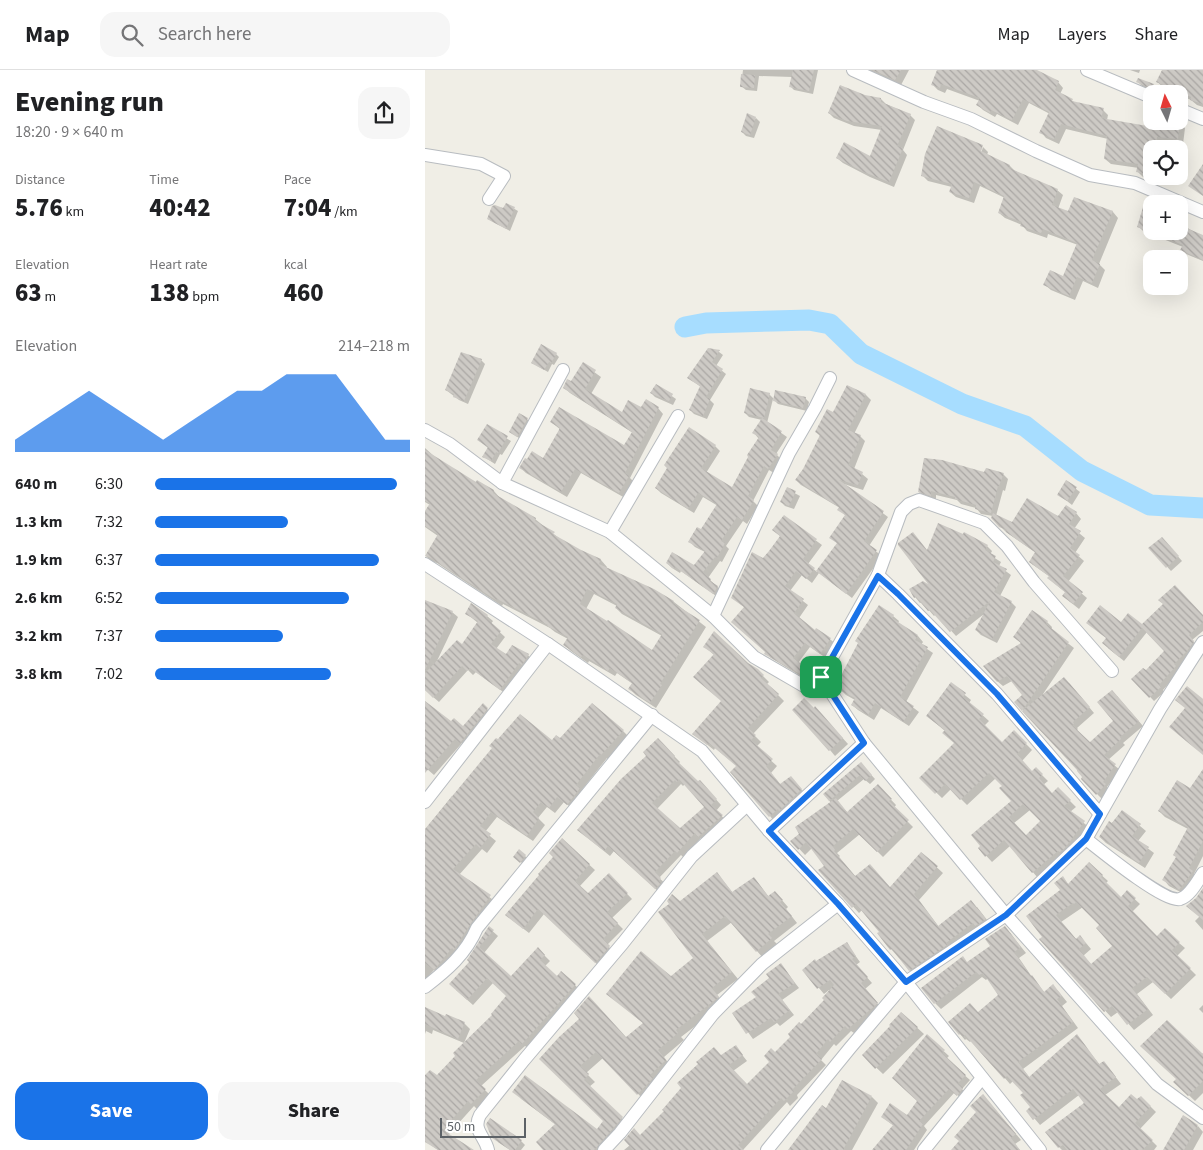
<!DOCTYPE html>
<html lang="en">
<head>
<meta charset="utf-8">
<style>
  body { margin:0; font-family:"Source Sans 3",sans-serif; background:#f6f6f6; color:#202124; height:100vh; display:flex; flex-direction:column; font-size:19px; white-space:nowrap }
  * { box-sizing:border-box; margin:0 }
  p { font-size:16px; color:#757577 }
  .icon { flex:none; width:28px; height:28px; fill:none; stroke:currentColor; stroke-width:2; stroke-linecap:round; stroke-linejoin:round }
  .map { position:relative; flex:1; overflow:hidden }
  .details { display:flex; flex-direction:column; background:#fff; width:425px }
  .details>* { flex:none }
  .needle { width:32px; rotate:355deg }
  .fabs { position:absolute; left:718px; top:15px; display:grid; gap:10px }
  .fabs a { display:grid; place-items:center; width:45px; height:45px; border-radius:10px; background:#fff; box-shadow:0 5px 20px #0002; font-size:25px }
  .scale { position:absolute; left:15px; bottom:12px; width:86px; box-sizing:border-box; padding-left:5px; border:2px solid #5d6267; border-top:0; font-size:14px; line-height:18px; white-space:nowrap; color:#5d6267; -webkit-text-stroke:4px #fff; paint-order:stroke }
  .pin { position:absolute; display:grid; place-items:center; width:42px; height:42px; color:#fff; margin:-21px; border-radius:10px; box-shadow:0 2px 8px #0006 }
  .round { display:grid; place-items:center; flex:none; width:52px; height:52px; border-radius:15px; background:#f6f6f6 }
  .head { display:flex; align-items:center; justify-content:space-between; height:85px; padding:0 15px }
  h1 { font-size:28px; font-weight:800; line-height:38px }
  .stats { display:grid; grid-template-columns:repeat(3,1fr); gap:8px; height:85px; padding:5px 15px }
  .stats div { display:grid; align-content:center }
  .stats b { font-size:25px; font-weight:800 }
  .stats small { font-size:14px; font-weight:400 }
  .stats p { font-size:14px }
  .chart { height:140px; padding:10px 15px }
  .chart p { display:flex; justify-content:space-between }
  .chart svg { width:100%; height:90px; margin-top:5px; fill:#1a73e8; opacity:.7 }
  .primary-button { display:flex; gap:10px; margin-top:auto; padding:10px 15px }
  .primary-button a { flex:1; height:58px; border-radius:15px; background:#1a73e8; color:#fff; font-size:20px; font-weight:800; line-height:58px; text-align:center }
  .primary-button a+a { background:#f6f6f6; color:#202124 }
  ul { padding:0 15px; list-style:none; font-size:16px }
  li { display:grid; grid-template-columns:80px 60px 1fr; align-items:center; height:38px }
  li i { height:12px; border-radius:6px; background:#1a73e8 }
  header { display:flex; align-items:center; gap:30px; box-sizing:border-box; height:70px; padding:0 25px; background:#fff; border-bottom:1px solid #e0e0e0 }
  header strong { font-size:24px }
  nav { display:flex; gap:28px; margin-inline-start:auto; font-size:18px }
  .search { width:350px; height:45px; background:#f6f6f6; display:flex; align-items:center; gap:12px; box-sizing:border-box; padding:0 18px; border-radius:15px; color:#757577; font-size:19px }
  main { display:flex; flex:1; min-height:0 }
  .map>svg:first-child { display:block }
  .shadow { fill:#0003; fill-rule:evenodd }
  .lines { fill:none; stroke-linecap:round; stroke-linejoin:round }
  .river { stroke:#a7ddff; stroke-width:21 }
  .building { fill:url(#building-back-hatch); fill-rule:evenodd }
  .minor-casing { stroke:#b8bcc0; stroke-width:14 }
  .minor { stroke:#fff; stroke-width:12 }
  .route-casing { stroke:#fff; stroke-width:10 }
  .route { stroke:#1a73e8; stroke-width:6 }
</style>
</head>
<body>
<header>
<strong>Map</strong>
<div class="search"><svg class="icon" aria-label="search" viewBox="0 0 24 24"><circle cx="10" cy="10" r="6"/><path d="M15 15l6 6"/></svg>Search here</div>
<nav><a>Map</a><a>Layers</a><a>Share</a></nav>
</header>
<main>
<section class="details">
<div class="head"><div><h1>Evening run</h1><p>18:20 · 9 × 640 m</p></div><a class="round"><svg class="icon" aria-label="share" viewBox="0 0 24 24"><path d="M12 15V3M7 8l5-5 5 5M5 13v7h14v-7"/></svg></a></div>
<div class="stats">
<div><p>Distance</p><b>5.76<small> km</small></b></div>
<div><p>Time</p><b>40:42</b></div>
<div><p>Pace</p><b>7:04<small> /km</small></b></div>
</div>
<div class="stats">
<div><p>Elevation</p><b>63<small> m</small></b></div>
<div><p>Heart rate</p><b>138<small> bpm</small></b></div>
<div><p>kcal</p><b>460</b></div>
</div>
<div class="chart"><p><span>Elevation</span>214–218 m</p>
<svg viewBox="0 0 160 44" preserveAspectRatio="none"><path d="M0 44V38L10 30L20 22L30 14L40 22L50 30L60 38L70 30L80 22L90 14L100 14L110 6L120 6L130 6L140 22L150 38L160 38V44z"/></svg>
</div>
<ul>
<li><b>640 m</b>6:30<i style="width:95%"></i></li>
<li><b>1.3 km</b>7:32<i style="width:52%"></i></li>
<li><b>1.9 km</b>6:37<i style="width:88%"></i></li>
<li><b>2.6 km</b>6:52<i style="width:76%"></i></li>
<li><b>3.2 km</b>7:37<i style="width:50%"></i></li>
<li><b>3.8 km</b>7:02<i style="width:69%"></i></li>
</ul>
<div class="primary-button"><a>Save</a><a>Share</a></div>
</section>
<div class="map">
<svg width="778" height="1080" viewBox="0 0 778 1080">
  <defs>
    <pattern id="building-back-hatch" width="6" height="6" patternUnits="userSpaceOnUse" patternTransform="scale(1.25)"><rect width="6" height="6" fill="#cdcac5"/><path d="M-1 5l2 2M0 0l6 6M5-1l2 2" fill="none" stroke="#aaa7a4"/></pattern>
  </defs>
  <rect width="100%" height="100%" fill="#f0eee6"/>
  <g class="shadow">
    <polygon points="318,0 393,0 388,24 369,20 365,16 367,7 334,6 332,21 321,20 316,16"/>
    <polygon points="443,0 484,0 476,15"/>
    <polygon points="514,0 610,0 633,12 638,18 635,24 651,33 678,40 683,45 682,50 741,60 755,53 760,58 758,74 737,72 736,79 726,79 726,106 736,106 735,110 718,107 713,102 714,98 686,94 680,89 683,69 641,59 634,74 621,68 616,62 625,44 604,33 593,55 572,44 570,47 558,40 553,35 555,31 522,19 520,23 513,20 508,15"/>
    <polygon points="705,0 715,0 714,3"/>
    <polygon points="738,0 778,0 778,37 772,35 766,30 738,18 733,12"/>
    <polygon points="713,12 728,15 732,19 731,22 717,16"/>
    <polygon points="440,27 456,29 461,34 485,45 490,50 478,80 482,85 469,117 445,107 418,93 412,88 446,87 457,60 429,56 409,48 404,43"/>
    <polygon points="331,48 335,52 329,68 321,66 317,62"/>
    <polygon points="557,76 555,87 558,77 563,82 562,85 585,96 590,101 632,120 638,125 633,139 644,143 650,128 688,142 693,148 674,194 680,200 673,218 658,211 650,230 626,220 620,215 639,208 653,175 623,164 622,168 602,161 597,155 580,148 574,143 580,128 555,116 549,133 531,127 525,122 527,117 503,111 497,105"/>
    <polygon points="81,134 93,141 85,161 63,149 79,140"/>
    <polygon points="719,139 726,141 726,161 754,161 754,153 778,167 778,191 761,184 757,180 758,177 718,161 714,157"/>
    <polygon points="284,279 294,282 298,285 291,296 301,304 285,330 289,334 282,349 269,344 265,340 276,317 263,308"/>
    <polygon points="131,284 134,287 129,295 127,294 123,302 107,293"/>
    <polygon points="56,290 60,294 43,334 34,330 21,320"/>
    <polygon points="158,294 176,307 166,324 197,344 216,339 233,338 238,344 205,408 209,412 200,428 156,403 142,427 101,403 96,398 119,389 136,360 126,352 200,376 208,363 145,323 139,317 146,313"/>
    <polygon points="231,315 251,329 248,335 230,327 226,323"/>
    <polygon points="423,316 441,325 446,330 429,364 435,366 440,371 429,399 437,404 443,409 438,420 419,414 463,447 444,476 457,486 427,528 394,503 387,513 377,505 365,521 383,535 374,548 390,562 392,559 411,574 401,588 385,577 373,593 386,604 382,610 346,588 341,583 320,538 307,527 356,467 349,460 359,447 397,475 383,494 392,502 413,474 406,468 421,446 414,439 415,438 376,415 371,410 379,400 395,366 391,362 409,344"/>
    <polygon points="344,324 349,329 380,328 384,332 382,341 353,334 348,329 342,353 362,367 351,384 357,390 349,403 344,400 328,431 333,436 322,454 318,451 301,476 304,479 297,492 295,491 283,508 298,522 294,528 256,501 255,503 247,498 242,493 269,497 280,482 270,477 265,472 276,460 293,436 278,427 269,443 236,423 231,418 290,376 295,381 281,403 308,419 334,369 329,363 337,350 324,347 320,343"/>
    <polygon points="102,349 106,354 97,370 85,362"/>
    <polygon points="62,356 86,371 77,385 75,384 70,394 59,387 63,378 53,370"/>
    <path d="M0 378 10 387 51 414 52 411 69 421 75 428 110 449 135 469 155 481 176 490 182 497 181 498 249 532 281 557 231 638 211 625 205 619 208 614 192 603 190 606 164 591 163 593 146 581 140 575 143 569 130 562 125 558 78 534 77 536 12 493 7 492 1 486 13 466 0 457V443L5 435 0 432ZM169 524 192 536 191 538 197 544 237 566 227 582 161 539Z"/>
    <polygon points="560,403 578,404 583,409 580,421 578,420 571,446 588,454 634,448 651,443 656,449 649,459 660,468 650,483 659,491 643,512 662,528 654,539 644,531 641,523 629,513 624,508 625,507 607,494 611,483 581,462 567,448 568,446 556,444 551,438 536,434 532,430 511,425 511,430 499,427 494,422"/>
    <polygon points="642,412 655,422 647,435 633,424"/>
    <polygon points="362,419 375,426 369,439 360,436 356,432"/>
    <polygon points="737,468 757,491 746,501 725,478"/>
    <polygon points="562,476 567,481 565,485 576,492 574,496 586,505 575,526 586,532 591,537 572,573 556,565 551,560 559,544 531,566 511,544 509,546 497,532 495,533 490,527 507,518 503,481"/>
    <polygon points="0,531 27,542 33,547 11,593 37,576 53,553 42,544 62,546 68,551 66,554 80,567 71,579 81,586 103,585 108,591 81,624 51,602 48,605 43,600 14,632 0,620"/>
    <polygon points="468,546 474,551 473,553 493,566 498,572 496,575 508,583 481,632 494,642 484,656 456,638 449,650 433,640 427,635 430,630 421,625 415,619"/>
    <polygon points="778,547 778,561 767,570 773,576 767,586 752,600 754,602 738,620 739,622 729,631 708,609 721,602 740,581 722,562 699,591 683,578 696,554 717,555"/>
    <polygon points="622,552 627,557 626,560 649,578 616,627 644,613 669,643 652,658 653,659 651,661 665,674 690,651 692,626 718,656 698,673 700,675 683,690 695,700 682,717 685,720 677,729 657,709 659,707 654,700 591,632 599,625 587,611 578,616 572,611 597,574 590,567"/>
    <polygon points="280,577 322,594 332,600 344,612 342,614 359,631 328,664 336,672 331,677 352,696 346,703 356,715 366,707 382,726 350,752 345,746 312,696 290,678 289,680 269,664 297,631 289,585"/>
    <path d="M526 614 546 630 544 633 564 651 559 656 577 674 589 662 607 680 597 691 607 703 611 699 623 711 618 715 627 725 645 731 651 737 645 742 665 758 613 808 585 776 567 792 554 778 587 731 579 716 571 708 542 735 526 719 517 728 496 708 530 673 520 661 502 646ZM605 740 617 751 602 767 589 753Z"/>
    <polygon points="0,639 38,658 62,639 68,644 42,678 37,673 9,705 2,699 0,701"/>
    <polygon points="396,644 423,674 410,686 405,680"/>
    <polygon points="198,661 204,667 183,690 182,688 156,721 149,740 139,732 130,743 122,737 113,748 120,755 108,771 72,747 60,762 71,771 62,783 57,779 34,805 71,832 15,905 9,900 0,910 0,760 27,726 28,727 127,671"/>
    <path d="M233 670 255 692 253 694 273 712 280 717 296 735 291 741 302 751 279 772 276 768 258 787 256 785 234 808 241 814 236 824 189 781 185 786 153 760 222 686ZM256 714 258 716 260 714 281 737 255 760 232 739Z"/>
    <polygon points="440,698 450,709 445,714 439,709 412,731 423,743 453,716 471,735 469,738 488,757 458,787 435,764 412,783 415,786 414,787 431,807 465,819 496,783 518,803 494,830 514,857 552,837 566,855 490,906 466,879 456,862 437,840 434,843 395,800 400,796 387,778 380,785 367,771 406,733 399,724"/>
    <polygon points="778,701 778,786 769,804 773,807 761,825 744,816 739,810 752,788 763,759 740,747 734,741 765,719"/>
    <polygon points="697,741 721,761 713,771 729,783 720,798 681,773 675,767"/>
    <polygon points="137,770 170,800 154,817 163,824 184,805 207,829 187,848 198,859 182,875 189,882 176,898 119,844 104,863 87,850 130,787"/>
    <polygon points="95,781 102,788 97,793 90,787"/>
    <path d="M664 794 683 811 681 813 696 828 702 822 715 834 707 842 732 868 754 873 760 878 752 886 771 905 746 929 728 912 712 924 728 945 709 960 693 942 686 947 616 870 618 867 637 820 638 808 644 815ZM658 837 676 855 689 876 667 895 658 886 666 879 661 873 652 870 636 852Z"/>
    <polygon points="292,803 308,823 329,808 344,827 356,829 363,837 361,839 372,853 349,871 353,875 338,888 307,852 282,871 313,909 292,925 299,934 256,967 259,970 239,987 247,998 219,1030 178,988 161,1003 170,1012 164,1017 203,1054 181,1080 120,1080 131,1055 95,1028 172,1061 180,1051 116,989 201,968 219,954 183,924 246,908 270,888 255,833"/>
    <polygon points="778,820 778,860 770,851 774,847 772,828"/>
    <polygon points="64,858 73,866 59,883 86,907 113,879 125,891 120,896 132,907 150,915 155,920 103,978 100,976 56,1016 65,1025 52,1039 49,1036 23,1065 47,1080 13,1080 0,1071 0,1007 12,1007 69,945 83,926 68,913 48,935 31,920"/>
    <polygon points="585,863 601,883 594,888 607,907 620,923 628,916 634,922 642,932 637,936 653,958 598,999 605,1008 652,966 675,995 679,992 696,1014 680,1025 694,1038 712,1031 716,1027 731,1042 715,1059 732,1076 729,1080 637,1080 634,1077 660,1034 654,1025 615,1055 604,1042 607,1037 600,1023 588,1011 585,1014 547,970 545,972 541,969 540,970 525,952 553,943 575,925 563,908 561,910 557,907 516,939 510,933 543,893"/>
    <polygon points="422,874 435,892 431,895 447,913 440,919 457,939 429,963 426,961 411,976 409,974 396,990 401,995 372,1025 373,1028 365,1036 362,1032 318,1080 199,1080 215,1067 297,987 311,977 322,991 308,1001 322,1015 346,992 350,984 401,930 404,921 404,920 399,924 379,900"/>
    <polygon points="356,895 374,918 357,930 369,945 355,956 352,953 328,969 309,943 332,928"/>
    <polygon points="778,935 778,943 774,939"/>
    <polygon points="0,938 20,948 39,953 45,959 39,973 8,960 7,964 1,961 0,964"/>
    <polygon points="476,943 499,964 458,1004 438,985 467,957"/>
    <polygon points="502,966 524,986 521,989 545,1010 537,1019 542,1024 537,1030 530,1022 499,1056 502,1060 489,1080 449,1080 469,1056 457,1047 483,1046 493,1031"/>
    <polygon points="778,983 778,1023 770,1031 750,1012"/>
    <polygon points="447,1027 453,1033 427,1080 370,1080 402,1040"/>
    <polygon points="563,1031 596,1070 590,1074 595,1080 528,1080"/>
    <polygon points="773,1056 778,1062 768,1080 739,1080"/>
    <polygon points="96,1071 100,1075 96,1080 85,1080 73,1072"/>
  </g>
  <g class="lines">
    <polyline class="river" points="260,257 281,253 348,251 384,250 405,254 436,284 537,334 600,356 657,401 725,435 778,438"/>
  </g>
  <g class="building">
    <polygon points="368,0 389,0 384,21 364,17"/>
    <polygon points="448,0 476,0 470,10"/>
    <polygon points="512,0 612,0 634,11 630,20 648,29 647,31 679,38 676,48 740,59 741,51 755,51 753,69 732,67 730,79 726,79 726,105 711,102 713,94 679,89 682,66 636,54 629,69 614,63 624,42 598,29 587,50 566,40 565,43 551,35 555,28 516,14 515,18 506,15"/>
    <polygon points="737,0 778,0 778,34 765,30 766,27 731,12"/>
    <polygon points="316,4 330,5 329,18 315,17"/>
    <polygon points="713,8 729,14 727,19 711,12"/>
    <polygon points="415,15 440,25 456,28 456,32 486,44 472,76 478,78 464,112 439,102 411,88 419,72 445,86 457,56 422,51 403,43"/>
    <polygon points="322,43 331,47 325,65 316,62"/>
    <polygon points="512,56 558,75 556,81 585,95 584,98 633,119 627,135 643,141 649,127 688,141 667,190 675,194 667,213 652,207 644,226 618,215 625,200 638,206 652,173 618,159 616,163 595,156 597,152 573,143 579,126 549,112 544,128 524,122 527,114 496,106 500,84"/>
    <polygon points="778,94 778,126 763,116"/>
    <polygon points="81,133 90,137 81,159 62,149 67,136 70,135 78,138"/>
    <polygon points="718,137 726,140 726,161 754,161 754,155 778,165 778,190 755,180 758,175 712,157"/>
    <polygon points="116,274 132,283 126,293 124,292 119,300 106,293"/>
    <polygon points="283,278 295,280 287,292 298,299 281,327 285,329 278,346 264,340 275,316 262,308"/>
    <polygon points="36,282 57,289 39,331 28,327 29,324 20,320"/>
    <polygon points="158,292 171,300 160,319 197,342 203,330 216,337 221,329 234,337 200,403 204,406 194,423 150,399 136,422 94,398 100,388 102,389 107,381 118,388 135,358 125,352 134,337 199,375 207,362 138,318 142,309 146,311"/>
    <polygon points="231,314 248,324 244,331 225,323"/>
    <polygon points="422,315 441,324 423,360 436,365 423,395 438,402 433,415 414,410 459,441 439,471 452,480 421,524 391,501 412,473 404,468 420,445 412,440 414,437 370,410 378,399 395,365 390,362 402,339 408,342"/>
    <polygon points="325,318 345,323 339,348 319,343"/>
    <polygon points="350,320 381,327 378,338 348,331"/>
    <polygon points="94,343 103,348 92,367 84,362"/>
    <polygon points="337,348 357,361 346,380 353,384 343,399 339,396 323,426 329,430 317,450 312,447 296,471 300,473 292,488 290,487 278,502 286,509 285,511 293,516 288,524 250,497 249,499 241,493 247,482 269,495 280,481 263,472 272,457 276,459 292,434 273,423 263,439 230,418 242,398 239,395 264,357 291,375 276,398 307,417 323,387 322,385 334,367 327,363"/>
    <polygon points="62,354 83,366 73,383 71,382 66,391 57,387 63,377 52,370"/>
    <path d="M0 380 51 412 52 410 69 420 68 423 111 448 110 451 130 462 128 464 156 480 176 489 174 494 229 519 249 531 248 533 275 550 235 614 237 615 225 633 203 619 207 613 185 598 183 601 158 585 156 587 138 575 143 567 122 556 123 555 72 529 71 530 4 487 0 486 13 464 0 456V441L5 433 0 431ZM162 519 192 534 190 538 237 564 227 580 183 550 182 551 155 534Z"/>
    <polygon points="499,388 517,390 559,402 561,398 579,403 574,416 573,416 566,443 550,439 551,435 530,429 530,427 506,421 506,426 493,422"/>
    <polygon points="641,410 652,417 642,431 632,425"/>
    <polygon points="362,417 371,421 364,436 355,432"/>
    <polygon points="602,428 633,446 641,435 652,442 644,454 656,461 645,478 655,485 638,506 658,522 648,534 637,526 640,522 622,508 624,506 604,492 610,482 581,462 582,460 574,457 566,448 568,443 587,452"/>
    <polygon points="359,445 392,469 378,489 390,498 381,509 371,501 360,516 379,529 369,543 390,560 391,558 406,568 395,584 380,573 368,588 382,598 377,605 339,584 340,582 306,552 319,537 306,528 327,482 338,488 344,481 355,466 347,460"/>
    <polygon points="513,453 538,464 539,462 563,475 560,480 571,486 568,492 582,499 569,522 587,531 567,569 550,560 565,531 525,562 505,540 503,541 491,527 489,528 484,519 498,511 503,514 473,475 473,473 488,462 502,480"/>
    <polygon points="737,467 754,486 741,498 723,478"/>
    <polygon points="750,515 778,545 778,552 764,565 769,571 762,581 749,594 751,596 734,615 736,617 724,628 706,609 718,598 721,600 739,581 717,558 694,587 677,573 681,568 661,553 675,535 696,552 703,543 717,554 738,534 733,530"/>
    <polygon points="0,530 28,541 0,600"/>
    <polygon points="46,533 63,545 61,548 76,561 66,574 81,584 87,575 104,584 97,595 94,593 75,620 45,598 42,601 37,596 8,628 0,620 0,603 32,570 37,574 53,551 40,544"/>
    <polygon points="454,535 469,545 467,548 493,565 490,570 503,577 475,627 489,636 478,652 450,633 443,645 426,635 430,628 414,620 411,615 433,573 430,571"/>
    <polygon points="607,540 623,551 621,554 644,572 597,641 589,632 597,625 582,606 572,612 558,596 596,573 588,567"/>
    <polygon points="289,561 323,593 333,599 339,605 336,608 354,624 323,658 331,665 326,670 348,689 341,696 355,714 366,706 377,719 356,739 354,741 353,739 344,747 305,702 311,696 284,673 282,675 267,664 296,631 268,607 289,584 278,577"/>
    <polygon points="639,607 665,637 648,652 649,654 647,655 665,672 688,651 672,632 687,620 714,651 695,667 696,669 679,685 691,694 678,712 681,714 671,725 656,709 657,707 652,701 652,700 597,641"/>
    <path d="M526 612 541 623 538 627 559 644 554 649 577 672 589 660 602 673 592 684 607 701 611 697 618 704 614 708 627 723 633 717 646 730 639 736 660 751 640 778 635 782 633 781 607 803 579 770 560 787 553 778 555 776 546 765 586 731 574 718 577 716 564 703 535 730 520 714 510 724 494 708 529 673 517 663 520 660 501 646ZM598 734 615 751 601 765 584 747Z"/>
    <polygon points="762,616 778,629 778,685 744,657 760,638 750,630"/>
    <polygon points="379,628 389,638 390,636 418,668 404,681 367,640"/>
    <polygon points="0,631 26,651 29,648 38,656 58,633 63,638 35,673 30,669 0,703"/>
    <polygon points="167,633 199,660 176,685 175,684 151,715 155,718 142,735 132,727 124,738 116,732 108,742 114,748 102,766 66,742 55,756 66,764 55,778 51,774 28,799 66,825 46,853 30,878 29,880 27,878 9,900 0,893 0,759 67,678 64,676 71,668 73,669 95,644 127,670 131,665 135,668"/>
    <path d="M233 668 250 686 249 688 273 711 275 710 292 729 286 735 298 745 273 767 270 763 252 783 250 781 230 802 236 808 234 811 236 813 230 819 183 776 179 781 152 760 196 709 221 686 218 682ZM254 709 279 737 255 758 227 733 250 710 252 712Z"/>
    <polygon points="436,692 447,705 440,711 435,705 404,731 398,724"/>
    <polygon points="778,699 778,771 764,798 768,801 754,820 737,810 751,787 748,785 763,757 733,741 752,710 765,718"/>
    <polygon points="453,714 467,729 464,731 484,750 452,782 428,759 408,776 410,780 409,781 430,806 445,794 465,817 496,782 513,796 489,824 513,856 546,830 561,849 550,856 548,853 521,873 522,875 484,901 467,879 465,880 452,863 454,862 431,834 427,838 393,800 399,796 381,772 373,780 365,771 374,764 370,757 411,728 422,742"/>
    <polygon points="697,740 716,754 707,766 724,777 714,793 674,767 684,751 687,753"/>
    <polygon points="137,768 165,794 150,811 163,823 184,803 203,823 182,842 193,853 178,869 185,876 170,893 113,839 98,859 80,845 114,805 113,804 128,787 124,783"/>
    <polygon points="94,779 101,785 95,793 88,787"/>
    <path d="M664 792 678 805 676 807 696 827 702 820 711 828 703 836 732 866 740 858 755 872 747 880 766 898 740 924 722 907 707 918 723 939 702 955 687 936 679 942 614 869 617 867 601 846 635 820 629 813 638 806 643 814ZM651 832 674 855 671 858 687 876 666 894 654 879 661 873 655 865 651 869 631 845 648 833 649 834Z"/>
    <polygon points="292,802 307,822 329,807 343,826 350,821 358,830 355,832 367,846 343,864 347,868 331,882 300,846 277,864 307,902 287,918 294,927 251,960 253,963 233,980 241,990 225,1005 228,1008 212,1025 171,982 155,996 164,1004 159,1010 198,1047 169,1080 118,1080 111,1072 130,1054 87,1022 100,1005 172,1059 178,1051 114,989 134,967 154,949 149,943 164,926 201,967 218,953 181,924 216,881 246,906 268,888 233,842 244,834 242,831 247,824 255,831"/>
    <polygon points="778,818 778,850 761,836 771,828"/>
    <polygon points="64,856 69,860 54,877 86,906 113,877 120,885 115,890 132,906 136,901 151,914 97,974 94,971 51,1010 61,1019 46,1034 43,1031 18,1060 49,1080 13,1080 0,1072 0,1005 5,1000 12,1005 30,986 28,983 67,945 66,944 81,926 62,908 42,930 24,914 44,892 42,890"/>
    <polygon points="580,856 596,877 589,882 606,906 607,905 619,922 628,914 637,926 632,929 648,952 593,992 604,1007 652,964 674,994 679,991 691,1007 675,1019 694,1037 706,1024 712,1029 716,1026 726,1036 710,1053 728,1070 717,1080 642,1080 638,1075 633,1078 620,1062 659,1033 648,1019 608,1050 601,1041 605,1037 595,1025 598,1023 582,1006 579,1009 540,965 538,967 535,964 534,965 523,952 545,933 553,942 573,925 558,903 554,905 551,902 509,934 496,918 538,886 542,892 565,876 560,869"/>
    <polygon points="422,872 431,886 427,889 443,907 436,913 453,933 423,959 420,956 405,972 403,969 391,984 397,989 367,1020 369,1021 359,1031 356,1028 313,1075 319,1080 208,1080 199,1070 209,1058 215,1065 239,1041 237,1040 256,1018 252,1013 273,994 271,992 289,977 296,985 311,975 318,985 304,995 322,1014 344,992 339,986 346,978 350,982 365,967 363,964 374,952 376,954 399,930 397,928 409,915 405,910 392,919 377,900 390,889 391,891"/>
    <polygon points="356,893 370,913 353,924 365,940 349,952 346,948 321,964 307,943 331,927 326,922 344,908 341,904"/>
    <polygon points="0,937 20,946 21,944 40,952 33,969 0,954"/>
    <polygon points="476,942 493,957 450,999 437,985 465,956 464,955"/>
    <polygon points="742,950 778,984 778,1011 763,1026 748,1012 751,1009 715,976"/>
    <polygon points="502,964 520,980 517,983 541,1005 533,1013 538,1018 532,1026 524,1019 494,1051 498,1054 481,1080 447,1080 468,1055 456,1047 465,1033 482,1045 492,1031 467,1008"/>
    <polygon points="417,1010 447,1026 418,1080 363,1080 397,1035 401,1038"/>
    <polygon points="558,1024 591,1064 586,1068 595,1080 526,1080 534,1071 529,1067 551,1042 545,1036"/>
    <polygon points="758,1045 773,1055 759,1080 738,1080"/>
    <polygon points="65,1048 97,1070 90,1080 85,1080 67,1068 61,1054"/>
  </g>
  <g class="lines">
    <g class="minor-casing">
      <g id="minor">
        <polyline points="428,0 499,32 546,49 611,81 665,105 710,113 778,142"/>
        <polyline points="662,0 726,27"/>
        <polyline points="754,39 778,49"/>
        <polyline points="0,85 56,94 79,106 64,129"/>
        <polyline points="0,360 25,374 77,413 185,462 288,546 329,587 379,616 396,607 453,505 476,442 484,434 494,430 559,453 582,476 609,512 687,601"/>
        <polyline points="77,413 138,300"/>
        <polyline points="185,462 253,346"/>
        <polyline points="0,494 123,574 277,681 344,761 413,834 481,912 615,1080"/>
        <polyline points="453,505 473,524 572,624 675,744"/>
        <polyline points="288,546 364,383 390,338 405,308"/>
        <polyline points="396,607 439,673 581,845 732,1014 778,1048"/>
        <polyline points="0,732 123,574"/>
        <polyline points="344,761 439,673"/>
        <path d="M661 769C675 780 741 834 755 829 765 826 772 812 778 803"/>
        <path d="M0 917C22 900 41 884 52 858L227 645"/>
        <path d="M63 1080C60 1066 47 1060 55 1045L99 990 198 873 267 786 322 735"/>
        <polyline points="179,1080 195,1063 288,944 337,894 413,834"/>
        <polyline points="342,1080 425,978 481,912 581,845 661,769 735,639 778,572"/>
        <polyline points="499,1080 557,1008"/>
      </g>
    </g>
    <use href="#minor" class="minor"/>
  </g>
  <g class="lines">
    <g class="route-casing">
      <polygon id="route" points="453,506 473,524 572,624 675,744 661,769 581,845 481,912 413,834 344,761 439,673 396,607"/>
    </g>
    <use href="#route" class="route"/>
  </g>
</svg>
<div class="fabs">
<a><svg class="needle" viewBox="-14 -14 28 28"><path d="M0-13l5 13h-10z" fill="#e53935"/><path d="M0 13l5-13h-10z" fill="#757577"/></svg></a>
<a><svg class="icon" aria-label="locate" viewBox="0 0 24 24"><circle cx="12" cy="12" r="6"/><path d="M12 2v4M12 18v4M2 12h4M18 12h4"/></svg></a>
<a>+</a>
<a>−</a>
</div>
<div class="scale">50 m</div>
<div class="pin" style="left:396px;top:607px;background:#1e9e55"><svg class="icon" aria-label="arrive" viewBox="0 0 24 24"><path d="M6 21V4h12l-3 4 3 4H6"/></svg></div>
</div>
</main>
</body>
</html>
